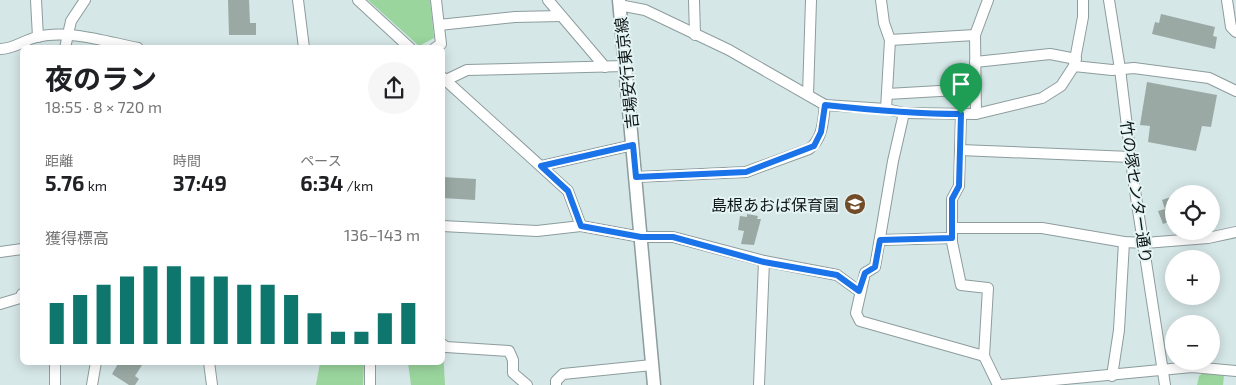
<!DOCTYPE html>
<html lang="ja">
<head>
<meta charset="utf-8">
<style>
  body { margin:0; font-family:"Exo 2","Noto Sans JP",sans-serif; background:#f6f6f6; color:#202124; height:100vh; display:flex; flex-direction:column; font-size:19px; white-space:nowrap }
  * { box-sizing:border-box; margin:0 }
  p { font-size:16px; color:#757577 }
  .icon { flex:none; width:28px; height:28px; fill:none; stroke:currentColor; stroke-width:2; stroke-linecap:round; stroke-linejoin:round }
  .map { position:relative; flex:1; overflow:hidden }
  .drawer { position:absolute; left:20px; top:45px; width:425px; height:320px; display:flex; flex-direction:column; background:#fff; border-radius:8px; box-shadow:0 2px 12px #0003 }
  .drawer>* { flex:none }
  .controls { position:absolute; left:1165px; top:185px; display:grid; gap:10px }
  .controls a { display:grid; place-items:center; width:55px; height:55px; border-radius:50%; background:#fff; box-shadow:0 2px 12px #0003; font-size:25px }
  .pin { position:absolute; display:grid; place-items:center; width:42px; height:42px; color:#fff; margin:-51px -21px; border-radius:50% 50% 50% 0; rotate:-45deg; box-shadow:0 0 5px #0007 }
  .pin .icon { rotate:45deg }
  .round { display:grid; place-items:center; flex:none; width:52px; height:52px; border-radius:26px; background:#f6f6f6 }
  .overview { display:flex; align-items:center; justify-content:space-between; height:85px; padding:0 25px }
  h1 { font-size:28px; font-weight:700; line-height:38px }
  .metrics { display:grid; grid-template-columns:repeat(3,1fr); gap:8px; height:85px; padding:5px 25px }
  .metrics div { display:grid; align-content:center }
  .metrics b { font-size:21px; font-weight:700 }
  .metrics small { font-size:14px; font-weight:400 }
  .metrics p { font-size:14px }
  .chart { height:140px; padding:10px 25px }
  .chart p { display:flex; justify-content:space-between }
  .chart svg { width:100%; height:90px; margin-top:5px; stroke:#0f766e; stroke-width:6 }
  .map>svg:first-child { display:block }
  .green { fill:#9ad59d }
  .building { fill:#9aa9a4 }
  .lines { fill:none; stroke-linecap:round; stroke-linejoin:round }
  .minor-casing { stroke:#8d9c9d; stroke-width:12 }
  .major-casing { stroke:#8d9c9d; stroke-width:15 }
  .minor { stroke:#fff; stroke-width:10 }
  .major { stroke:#fff; stroke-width:12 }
  .route-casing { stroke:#fff; stroke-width:10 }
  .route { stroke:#1a73e8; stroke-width:6 }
  .labels { text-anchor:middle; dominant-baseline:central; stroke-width:4; stroke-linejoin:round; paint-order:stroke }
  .street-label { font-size:16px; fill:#0f1515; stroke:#e4f4f5 }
  .poi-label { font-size:16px; fill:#0f1515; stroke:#e4f4f5; text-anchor:end }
</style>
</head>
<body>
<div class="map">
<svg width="1236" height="385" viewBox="0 0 1236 385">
  <rect width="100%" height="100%" fill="#d6e7e8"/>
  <g class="green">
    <polygon points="368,0 430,0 434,38 419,46"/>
    <polygon points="443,349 445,385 411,385 408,363 442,362"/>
    <polygon points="320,363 364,363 363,385 316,385"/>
    <polygon points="1203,373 1224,375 1223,385 1197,385 1199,376"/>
  </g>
  <g class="building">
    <polygon points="228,0 249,0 250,23 256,23 256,35 229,35"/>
    <polygon points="1161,14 1215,27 1213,36 1217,37 1215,49 1152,34 1155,22 1159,23"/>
    <polygon points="1147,82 1217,95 1211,127 1202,126 1196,151 1148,142 1150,126 1140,125"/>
    <polygon points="442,177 476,179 475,200 442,198"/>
    <polygon points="1174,196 1174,220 1163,224 1158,211 1165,209 1162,200"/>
    <polygon points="747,214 758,216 757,219 761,219 754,245 741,244 744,231 738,230 740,216 747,217"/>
    <polygon points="119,362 144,362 135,376 139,379 135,385 129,385 112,374"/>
  </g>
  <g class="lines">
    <g class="minor-casing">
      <g id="minor">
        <polyline points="36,0 38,37"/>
        <polyline points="298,0 304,48"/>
        <polyline points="358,0 410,48"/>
        <polyline points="548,0 605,67"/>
        <polyline points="694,0 695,35"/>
        <polyline points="881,0 884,23 890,40 886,109"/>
        <polyline points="1109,0 1120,69 1134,184 1165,385"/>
        <polyline points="1227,0 1231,27 1236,32"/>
        <polyline points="619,5 645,10 729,50 825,105 886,109 904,113 976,114 1042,98 1061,86 1074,66 1112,70 1134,68 1209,78 1236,91"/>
        <polyline points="439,25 515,17 561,16"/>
        <polyline points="890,40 975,35"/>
        <polyline points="65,48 71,21 85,0"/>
        <polyline points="435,48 441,44 436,0"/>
        <path d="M0 49C14 49 24 40 37 37 68 29 107 42 138 48"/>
        <polyline points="975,62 1050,54 1076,59"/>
        <polyline points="1074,65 1083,17 1083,0"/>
        <polyline points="442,77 568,191 581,226"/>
        <polyline points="446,80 467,70 625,66"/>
        <polyline points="887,94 975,89"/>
        <polyline points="808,95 811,0"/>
        <polyline points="904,113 893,161 875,267 865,273 856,313 860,321 984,356"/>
        <polyline points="961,114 959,186 952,199 952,242 961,285 988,288 984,356 998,385"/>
        <polyline points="976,114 975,35 988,0"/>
        <polyline points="960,150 1131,157"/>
        <polyline points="541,166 633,145"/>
        <path d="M636 177 746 172 809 149C823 139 823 121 825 105"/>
        <polyline points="442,226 537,231 581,226 641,237 673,237 764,261 837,275 859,291"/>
        <polyline points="952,228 1042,228 1124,242 1145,243 1208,238 1236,232"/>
        <polyline points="880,240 952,238"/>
        <polyline points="0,252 22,249"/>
        <polyline points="0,304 20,298 22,294"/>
        <polyline points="442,344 446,347 509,351 513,360 513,373 527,385"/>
        <polyline points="55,362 55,385"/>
        <polyline points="209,362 212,385"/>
        <polyline points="1112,376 1119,330 1124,242"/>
        <polyline points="92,385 96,362"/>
        <polyline points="370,385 370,362"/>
        <polyline points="556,385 556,381 563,374 652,365"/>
        <polyline points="759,385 764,261"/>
        <polyline points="1002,385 1192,367 1236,371"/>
      </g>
    </g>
    <g class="major-casing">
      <polyline id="major" points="619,0 654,385"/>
    </g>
    <use href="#minor" class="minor"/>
    <use href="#major" class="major"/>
  </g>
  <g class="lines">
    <g class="route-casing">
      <path id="route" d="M825 105C871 110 915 114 961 114L959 186 952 199V238L880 240 875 267 865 273 859 291 837 275 764 262 673 237H641L581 226 568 191 541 166 633 145 636 177 746 172 814 146 821 132Z"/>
    </g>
    <use href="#route" class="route"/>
  </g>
  <defs>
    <g id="school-disc" transform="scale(1.125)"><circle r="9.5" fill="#724c29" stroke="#e4f4f5"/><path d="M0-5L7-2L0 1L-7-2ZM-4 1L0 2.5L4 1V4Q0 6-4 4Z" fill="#fff"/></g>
  </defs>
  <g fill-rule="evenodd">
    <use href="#school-disc" x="855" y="204"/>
  </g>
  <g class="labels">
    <g class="street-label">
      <text transform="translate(626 73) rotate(-96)">吉場安行東京線</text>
      <text transform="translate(1137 192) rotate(82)">竹の塚センター通り</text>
    </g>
    <g class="poi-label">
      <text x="839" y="204">島根あおば保育園</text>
    </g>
  </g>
</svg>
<div class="controls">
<a><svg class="icon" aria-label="locate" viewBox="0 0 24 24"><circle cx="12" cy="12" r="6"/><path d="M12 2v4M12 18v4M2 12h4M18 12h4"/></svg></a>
<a>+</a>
<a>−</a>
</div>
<div class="pin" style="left:961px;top:114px;background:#1e9e55"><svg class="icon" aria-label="arrive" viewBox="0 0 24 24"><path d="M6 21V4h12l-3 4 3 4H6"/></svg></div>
<section class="drawer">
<div class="overview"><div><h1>夜のラン</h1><p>18:55 · 8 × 720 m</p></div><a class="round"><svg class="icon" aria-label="share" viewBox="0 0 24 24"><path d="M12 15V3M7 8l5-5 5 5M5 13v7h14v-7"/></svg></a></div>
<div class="metrics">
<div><p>距離</p><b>5.76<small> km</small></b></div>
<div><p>時間</p><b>37:49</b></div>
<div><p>ペース</p><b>6:34<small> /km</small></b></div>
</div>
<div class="chart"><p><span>獲得標高</span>136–143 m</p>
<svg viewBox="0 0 160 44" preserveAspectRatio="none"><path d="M5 44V24M15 44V20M25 44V15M35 44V11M45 44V6M55 44V6M65 44V11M75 44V11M85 44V15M95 44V15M105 44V20M115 44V29M125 44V38M135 44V38M145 44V29M155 44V24"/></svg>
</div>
</section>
</div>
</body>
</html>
